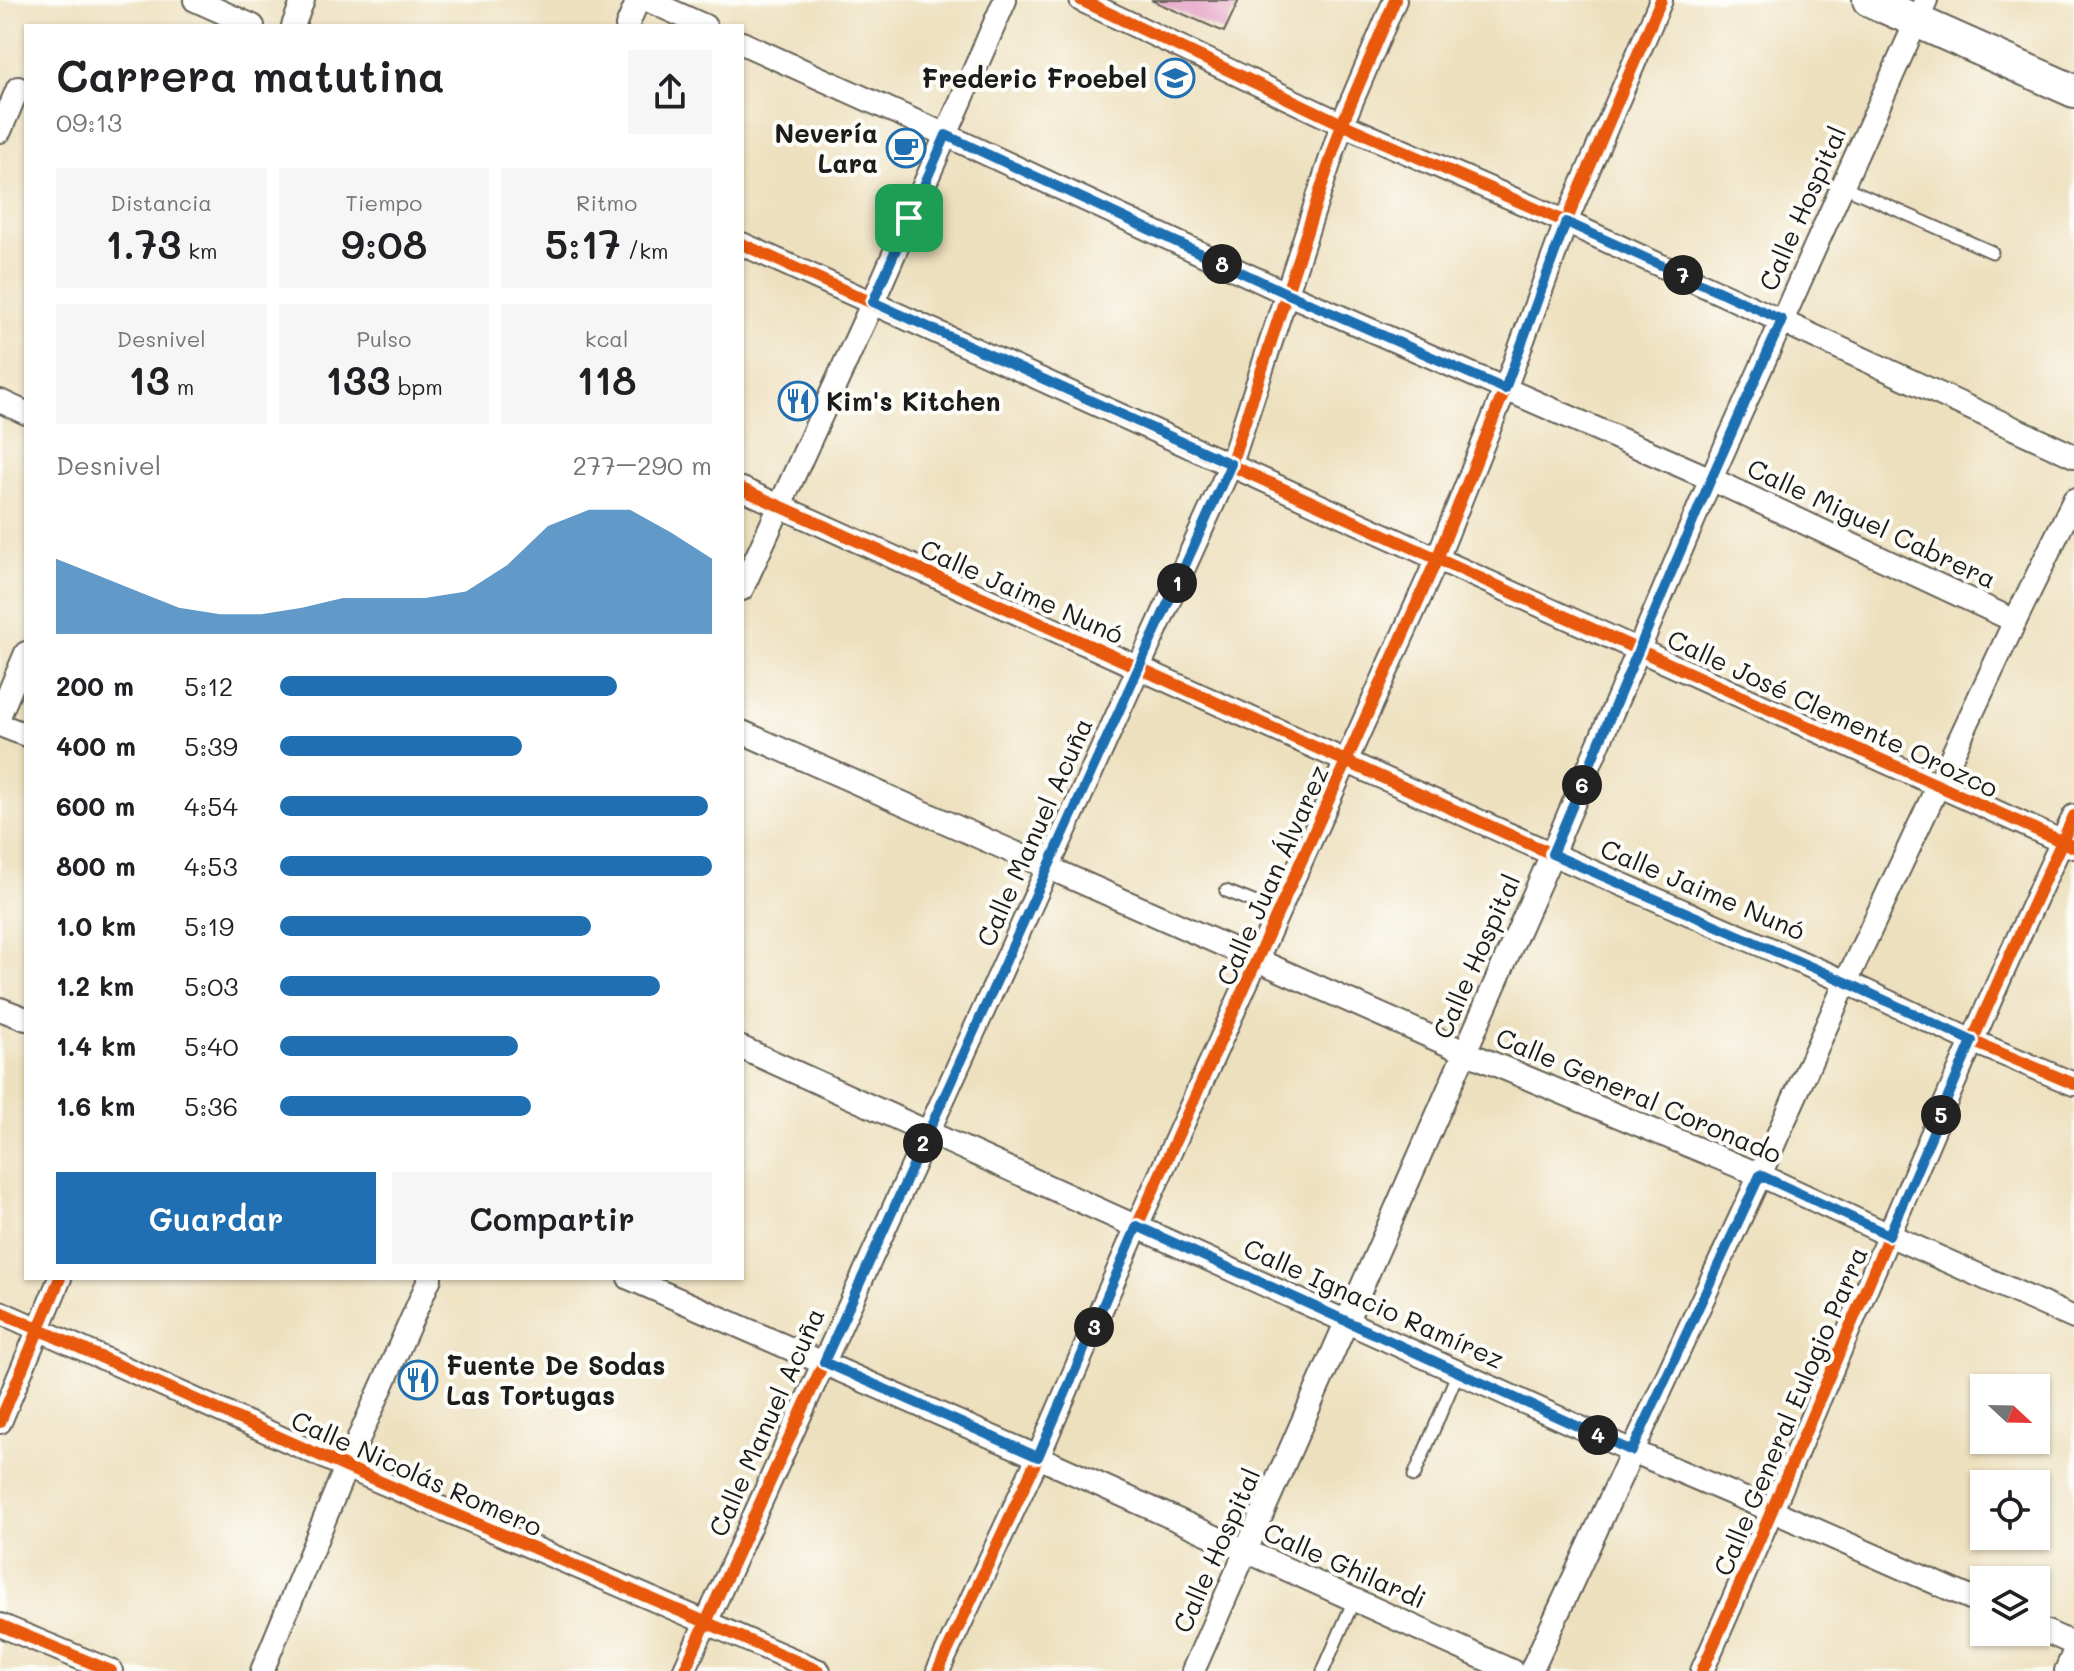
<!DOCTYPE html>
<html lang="es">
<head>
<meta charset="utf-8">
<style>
  body { margin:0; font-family:Mali,sans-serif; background:#f6f6f6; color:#202124; height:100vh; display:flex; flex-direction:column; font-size:30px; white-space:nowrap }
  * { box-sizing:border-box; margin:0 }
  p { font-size:26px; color:#757577 }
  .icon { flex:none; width:44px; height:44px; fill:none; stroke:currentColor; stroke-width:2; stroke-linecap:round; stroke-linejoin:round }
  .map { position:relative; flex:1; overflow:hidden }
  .sheet { position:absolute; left:24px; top:24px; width:720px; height:1256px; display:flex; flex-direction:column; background:#fff; border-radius:0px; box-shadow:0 2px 6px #0004 }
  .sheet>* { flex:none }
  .needle { width:52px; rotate:112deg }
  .controls { position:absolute; left:1970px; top:1374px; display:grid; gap:16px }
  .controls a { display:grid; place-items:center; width:80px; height:80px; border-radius:0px; background:#fff; box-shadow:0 2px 6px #0004; font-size:40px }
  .pin { position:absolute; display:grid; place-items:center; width:68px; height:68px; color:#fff; margin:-34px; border-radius:16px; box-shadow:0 4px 12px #0006 }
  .km { position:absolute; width:40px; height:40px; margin:-20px; border-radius:50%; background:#222; color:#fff; font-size:22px; line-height:40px; text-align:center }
  .round { display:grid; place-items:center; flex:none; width:84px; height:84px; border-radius:0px; background:#f6f6f6 }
  .summary { display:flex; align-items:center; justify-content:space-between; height:136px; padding:0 32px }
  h1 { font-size:44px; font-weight:600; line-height:60px }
  .figures { display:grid; grid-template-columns:repeat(3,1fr); gap:12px; height:136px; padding:8px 32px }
  .figures div { display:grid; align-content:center; border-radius:0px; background:#f6f6f6; text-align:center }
  .figures b { font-size:40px; font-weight:600 }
  .figures small { font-size:22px; font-weight:400 }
  .figures p { font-size:22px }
  .chart { height:224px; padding:16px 32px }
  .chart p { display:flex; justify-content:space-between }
  .chart svg { width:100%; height:144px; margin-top:8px; fill:#1f6fb2; opacity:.7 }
  .primary-button { display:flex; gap:16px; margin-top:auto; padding:16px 32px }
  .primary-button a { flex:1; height:92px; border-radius:0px; background:#1f6fb2; color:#fff; font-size:32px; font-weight:600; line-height:92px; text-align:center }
  .primary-button a+a { background:#f6f6f6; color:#202124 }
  ul { padding:0 32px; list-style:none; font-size:26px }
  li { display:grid; grid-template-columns:128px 96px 1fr; align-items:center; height:60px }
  li i { height:20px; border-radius:10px; background:#1f6fb2 }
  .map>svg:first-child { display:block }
  .building { fill:#e093bd }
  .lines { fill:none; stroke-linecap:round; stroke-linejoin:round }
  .lane-casing { stroke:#656155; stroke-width:15 }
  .street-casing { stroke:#656155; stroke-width:26 }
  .secondary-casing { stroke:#656155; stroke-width:36 }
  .lane { stroke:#fff; stroke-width:11 }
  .street { stroke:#fff; stroke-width:22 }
  .secondary { stroke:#fff; stroke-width:32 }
  .cycleway-casing { stroke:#fdfcf7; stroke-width:17 }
  .cycleway { stroke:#e8590c; stroke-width:12 }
  .route-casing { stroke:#fff; stroke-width:16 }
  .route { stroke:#1f6fb2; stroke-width:10 }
  .labels { text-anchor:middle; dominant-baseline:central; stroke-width:8; stroke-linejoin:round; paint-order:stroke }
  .poi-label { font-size:26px; font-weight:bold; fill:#1c1c1c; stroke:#fdfcf7; text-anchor:end }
  .street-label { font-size:26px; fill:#1c1c1c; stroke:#fdfcf7 }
</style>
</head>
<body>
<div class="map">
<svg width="2074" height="1671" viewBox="0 0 2074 1671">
  <rect width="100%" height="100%" fill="#fdfcf7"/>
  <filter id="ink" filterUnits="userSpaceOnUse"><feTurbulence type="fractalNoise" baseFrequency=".0125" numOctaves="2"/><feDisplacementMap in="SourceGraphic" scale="16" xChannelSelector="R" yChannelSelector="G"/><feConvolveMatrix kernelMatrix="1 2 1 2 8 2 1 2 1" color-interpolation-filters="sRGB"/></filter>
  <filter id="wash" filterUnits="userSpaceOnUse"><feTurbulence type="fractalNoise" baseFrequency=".006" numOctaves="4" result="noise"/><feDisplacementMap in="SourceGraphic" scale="32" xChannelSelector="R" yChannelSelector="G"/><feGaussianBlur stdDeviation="1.8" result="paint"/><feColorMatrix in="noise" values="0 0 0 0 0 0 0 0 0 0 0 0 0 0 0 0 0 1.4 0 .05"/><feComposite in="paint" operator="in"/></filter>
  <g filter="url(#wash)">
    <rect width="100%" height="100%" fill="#ede0be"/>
    <g id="blocks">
      <polygon class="building" points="1151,0 1239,0 1224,32"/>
    </g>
  </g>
  <g filter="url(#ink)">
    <use href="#blocks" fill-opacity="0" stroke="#656155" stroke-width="2"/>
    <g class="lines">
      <g class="lane-casing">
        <g id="lane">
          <polyline points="1843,186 1992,252"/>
          <polyline points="1226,891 1279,912"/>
          <polyline points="1414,1476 1458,1372"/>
          <polyline points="1323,1671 1354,1600"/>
        </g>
      </g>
      <g class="street-casing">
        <g id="street">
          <polyline points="195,0 253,26"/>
          <polyline points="647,0 705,26"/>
          <polyline points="1081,0 1342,124 1566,222 2074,456"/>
          <polyline points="293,26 303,0"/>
          <polyline points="627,26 638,0"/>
          <polyline points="742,43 946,135 1286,293 1711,479 2015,621"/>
          <polyline points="0,131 18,88"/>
          <polyline points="742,244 2074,847"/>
          <polyline points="0,401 26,413"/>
          <polyline points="742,489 1552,854 1846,982 1972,1041 2074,1084"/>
          <polyline points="742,589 873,302 1005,0"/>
          <polyline points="0,714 26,653"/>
          <polyline points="0,725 26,735"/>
          <polyline points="742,732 1465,1052 1760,1175 1889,1235 2074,1318"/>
          <polyline points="0,1009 26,1019"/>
          <polyline points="742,1048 1632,1451 1773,1511 1984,1604"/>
          <polyline points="629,1278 1038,1457 1512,1671"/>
          <polyline points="0,1312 346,1467 819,1671"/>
          <polyline points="0,1422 60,1278"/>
          <polyline points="0,1625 111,1671"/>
          <polyline points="2036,1627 2074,1644"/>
          <polyline points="262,1671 346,1467 430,1278"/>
          <polyline points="684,1671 1231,464 1342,124 1395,0"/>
          <polyline points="938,1671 1038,1457 1137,1226 1437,559 1505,389 1566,222 1661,0"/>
          <polyline points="1193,1671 1552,854 1711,479 1926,0"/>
          <polyline points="1531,1671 1760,1175 1846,982 2015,621 2074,500"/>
          <path d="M1702 1671C1828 1387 1942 1097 2074 816"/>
          <polyline points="2066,1671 2074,1652"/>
        </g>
      </g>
      <g class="secondary-casing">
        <polyline id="secondary" points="1869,0 2074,91"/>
      </g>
      <use href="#lane" class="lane"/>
      <use href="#street" class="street"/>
      <use href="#secondary" class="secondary"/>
      <g class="cycleway-casing">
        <g id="cycleway">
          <polyline points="1081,0 1342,124 1566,222 1782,320"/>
          <polyline points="742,244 2074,847"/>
          <polyline points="742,489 1552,854 1846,982 1972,1041 2074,1084"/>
          <polyline points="0,1312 346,1467 819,1671"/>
          <polyline points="0,1422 60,1278"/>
          <polyline points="0,1625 111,1671"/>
          <polyline points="684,1671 1231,464 1342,124 1395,0"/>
          <polyline points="938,1671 1038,1457 1137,1226 1437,559 1505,389 1566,222 1661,0"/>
          <path d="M1702 1671C1828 1387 1942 1097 2074 816"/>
        </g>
      </g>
      <use href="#cycleway" class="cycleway"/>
    </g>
  </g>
  <g class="lines" filter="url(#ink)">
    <g class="route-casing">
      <polygon id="route" points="946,135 1286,293 1505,389 1566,222 1782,320 1711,479 1552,854 1846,982 1972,1041 1889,1235 1760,1175 1632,1451 1137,1226 1038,1457 824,1362 1231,464 873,302"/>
    </g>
    <use href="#route" class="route"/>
  </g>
  <defs>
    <g id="school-ring" transform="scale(2)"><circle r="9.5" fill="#fdfcf7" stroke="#1f6fb2" stroke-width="1.5"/><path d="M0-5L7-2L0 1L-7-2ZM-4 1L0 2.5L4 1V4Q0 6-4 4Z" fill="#1f6fb2"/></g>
    <g id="cafe-ring" transform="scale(2)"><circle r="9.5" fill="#fdfcf7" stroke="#1f6fb2" stroke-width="1.5"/><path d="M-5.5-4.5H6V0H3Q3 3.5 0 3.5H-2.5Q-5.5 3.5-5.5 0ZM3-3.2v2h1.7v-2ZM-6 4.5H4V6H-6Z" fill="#1f6fb2"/></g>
    <g id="restaurant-ring" transform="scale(2)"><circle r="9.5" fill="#fdfcf7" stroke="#1f6fb2" stroke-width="1.5"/><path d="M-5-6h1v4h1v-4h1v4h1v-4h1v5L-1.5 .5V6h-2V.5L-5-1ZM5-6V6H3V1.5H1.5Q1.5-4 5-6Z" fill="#1f6fb2"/></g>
  </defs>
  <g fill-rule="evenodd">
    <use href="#school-ring" x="1175" y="78"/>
    <use href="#cafe-ring" x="906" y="148"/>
    <use href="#restaurant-ring" x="798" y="401"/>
    <use href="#restaurant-ring" x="418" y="1380"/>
  </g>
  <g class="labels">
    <g class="poi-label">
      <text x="1147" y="78">Frederic Froebel</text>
      <text x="878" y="133">Nevería<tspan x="878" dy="30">Lara</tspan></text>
      <text x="826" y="401" text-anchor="start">Kim's Kitchen</text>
      <text x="446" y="1365" text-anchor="start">Fuente De Sodas<tspan x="446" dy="30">Las Tortugas</tspan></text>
    </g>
    <g class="street-label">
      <text transform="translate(1802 208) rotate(-66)">Calle Hospital</text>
      <text transform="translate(1872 523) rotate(25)">Calle Miguel Cabrera</text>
      <text transform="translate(1022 591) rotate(24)">Calle Jaime Nunó</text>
      <text transform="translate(1833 713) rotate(25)">Calle José Clemente Orozco</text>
      <text transform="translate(1034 832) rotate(-66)">Calle Manuel Acuña</text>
      <text transform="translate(1272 875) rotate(-66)">Calle Juan Álvarez</text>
      <text transform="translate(1703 889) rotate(23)">Calle Jaime Nunó</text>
      <text transform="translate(1476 956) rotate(-66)">Calle Hospital</text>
      <text transform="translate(1639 1095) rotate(23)">Calle General Coronado</text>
      <text transform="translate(1374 1303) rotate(24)">Calle Ignacio Ramírez</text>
      <text transform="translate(1790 1411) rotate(-67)">Calle General Eulogio Parra</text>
      <text transform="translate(766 1422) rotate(-66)">Calle Manuel Acuña</text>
      <text transform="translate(417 1473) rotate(24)">Calle Nicolás Romero</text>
      <text transform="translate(1216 1550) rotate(-66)">Calle Hospital</text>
      <text transform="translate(1345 1565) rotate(24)">Calle Ghilardi</text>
    </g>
  </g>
</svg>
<div class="controls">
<a><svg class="needle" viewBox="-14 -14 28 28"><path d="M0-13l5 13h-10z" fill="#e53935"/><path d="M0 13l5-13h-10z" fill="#757577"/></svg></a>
<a><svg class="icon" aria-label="locate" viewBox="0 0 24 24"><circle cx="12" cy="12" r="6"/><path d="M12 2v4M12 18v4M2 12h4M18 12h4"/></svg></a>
<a><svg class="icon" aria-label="layers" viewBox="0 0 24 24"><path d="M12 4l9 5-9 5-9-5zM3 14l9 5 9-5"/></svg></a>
</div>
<div class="pin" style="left:909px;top:218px;background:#1e9e55"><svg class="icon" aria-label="arrive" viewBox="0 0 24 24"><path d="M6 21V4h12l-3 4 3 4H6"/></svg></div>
<b class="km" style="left:1177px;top:583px">1</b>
<b class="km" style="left:923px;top:1143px">2</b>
<b class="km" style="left:1094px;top:1327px">3</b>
<b class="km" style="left:1598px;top:1435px">4</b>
<b class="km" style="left:1941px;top:1115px">5</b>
<b class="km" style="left:1582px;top:785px">6</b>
<b class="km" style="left:1683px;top:275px">7</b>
<b class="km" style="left:1222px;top:264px">8</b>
<section class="sheet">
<div class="summary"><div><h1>Carrera matutina</h1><p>09:13</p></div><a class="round"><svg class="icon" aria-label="share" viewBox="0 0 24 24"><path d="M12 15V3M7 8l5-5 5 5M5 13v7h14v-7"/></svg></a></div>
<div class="figures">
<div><p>Distancia</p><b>1.73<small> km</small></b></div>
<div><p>Tiempo</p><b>9:08</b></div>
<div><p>Ritmo</p><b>5:17<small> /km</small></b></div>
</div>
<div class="figures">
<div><p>Desnivel</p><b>13<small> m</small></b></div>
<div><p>Pulso</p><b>133<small> bpm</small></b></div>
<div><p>kcal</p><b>118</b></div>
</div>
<div class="chart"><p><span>Desnivel</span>277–290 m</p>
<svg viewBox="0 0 160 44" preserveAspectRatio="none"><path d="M0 44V21L10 26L20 31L30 36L40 38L50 38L60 36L70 33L80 33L90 33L100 31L110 23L120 11L130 6L140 6L150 13L160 21V44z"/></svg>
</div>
<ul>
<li><b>200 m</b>5:12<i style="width:78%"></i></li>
<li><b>400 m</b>5:39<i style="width:56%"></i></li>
<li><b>600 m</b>4:54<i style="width:99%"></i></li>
<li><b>800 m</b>4:53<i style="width:100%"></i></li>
<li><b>1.0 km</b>5:19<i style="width:72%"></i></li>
<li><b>1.2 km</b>5:03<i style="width:88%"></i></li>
<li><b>1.4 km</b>5:40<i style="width:55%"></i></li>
<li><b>1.6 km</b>5:36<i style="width:58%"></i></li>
</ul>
<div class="primary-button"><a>Guardar</a><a>Compartir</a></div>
</section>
</div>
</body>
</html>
